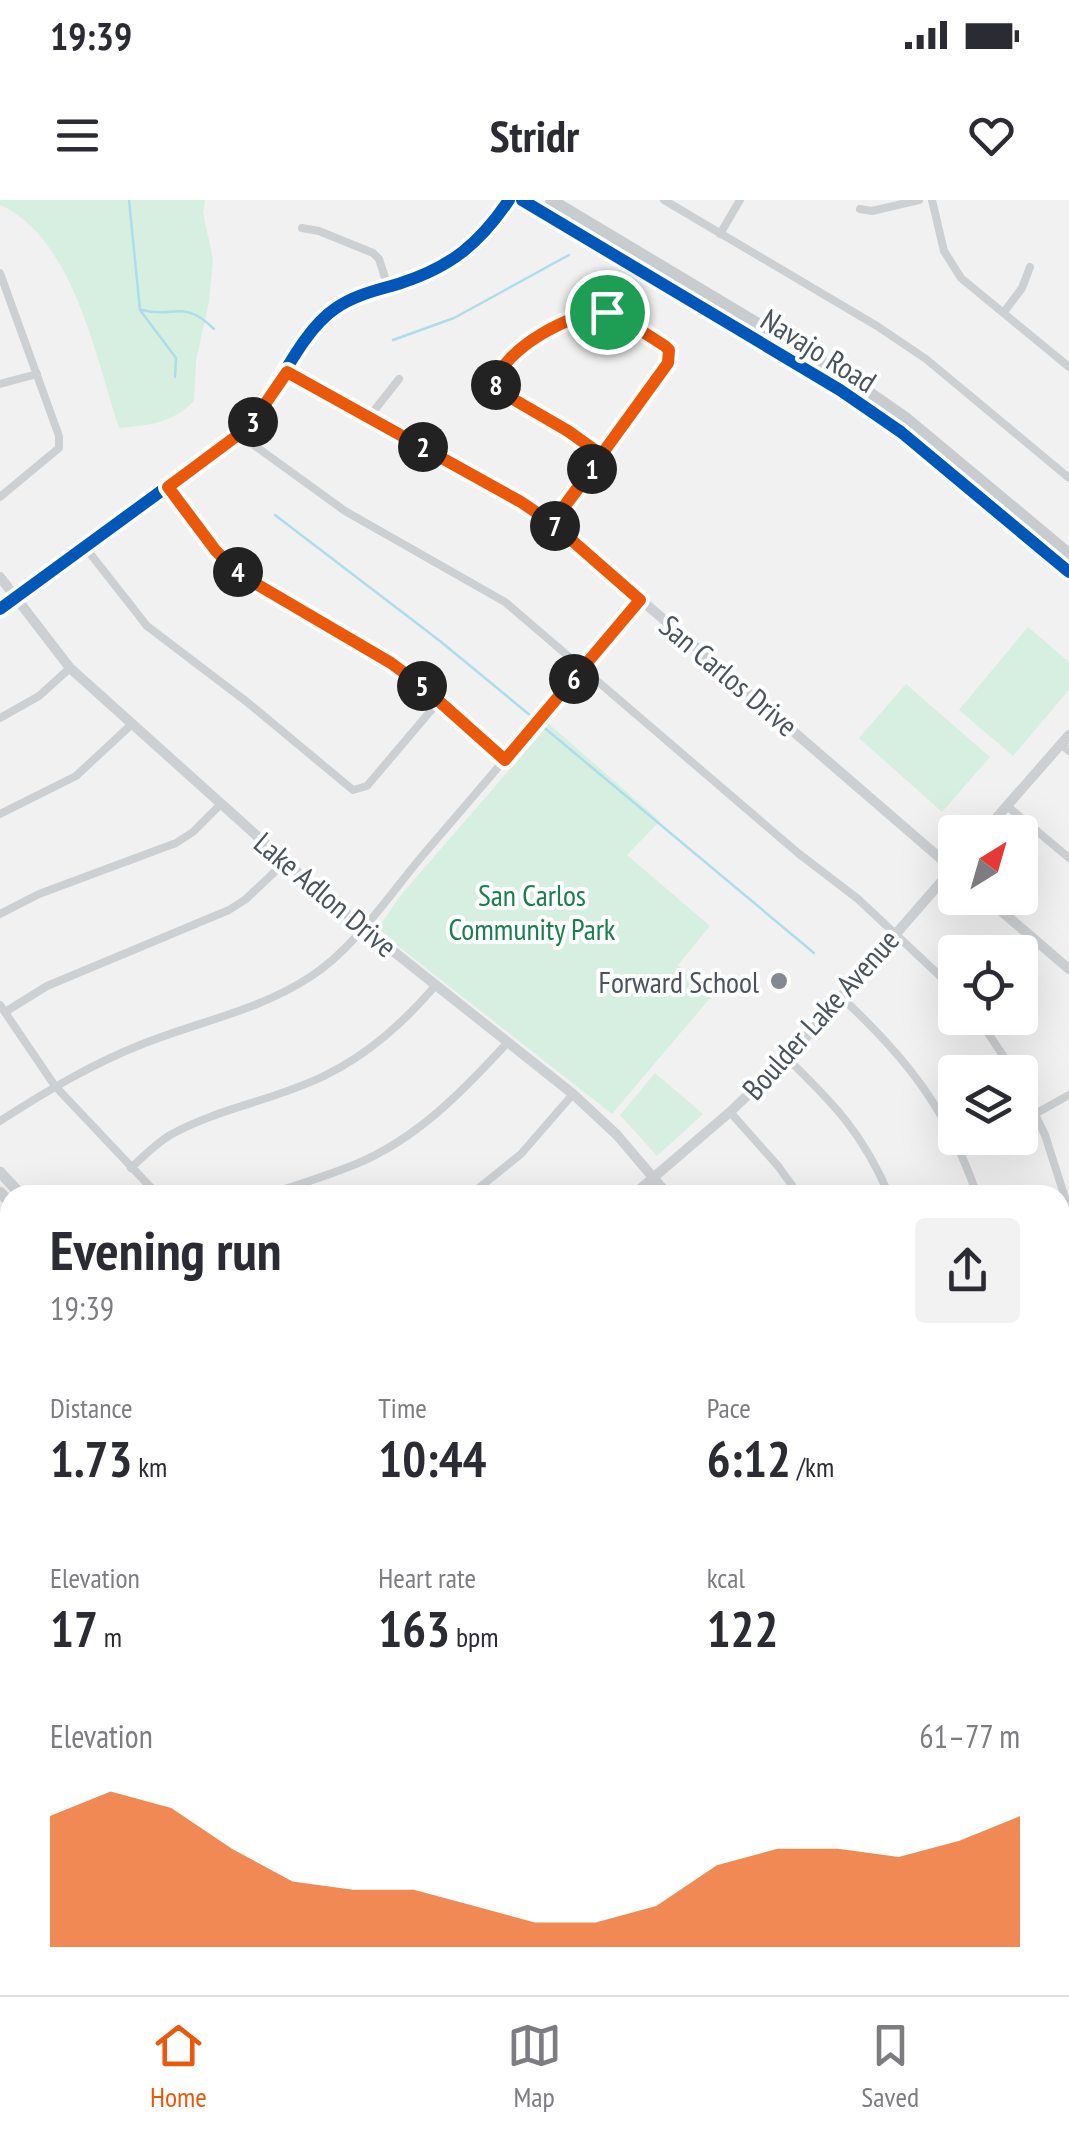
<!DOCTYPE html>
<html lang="en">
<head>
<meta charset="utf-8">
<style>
  body { margin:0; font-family:"PT Sans Narrow",sans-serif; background:#f2f2f3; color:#2b2b33; height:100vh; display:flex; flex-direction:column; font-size:38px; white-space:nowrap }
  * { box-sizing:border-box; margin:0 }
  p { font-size:32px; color:#7c7c81 }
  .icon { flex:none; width:55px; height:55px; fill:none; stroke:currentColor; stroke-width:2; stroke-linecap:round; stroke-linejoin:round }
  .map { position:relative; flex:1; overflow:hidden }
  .side { position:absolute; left:0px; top:985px; width:1070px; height:810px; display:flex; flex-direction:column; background:#fff; border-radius:30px 30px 0 0; box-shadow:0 10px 40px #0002 }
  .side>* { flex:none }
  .needle { width:65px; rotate:37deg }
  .controls { position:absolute; left:938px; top:615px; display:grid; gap:20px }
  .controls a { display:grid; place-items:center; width:100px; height:100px; border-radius:10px; background:#fff; box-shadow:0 10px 40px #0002; font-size:50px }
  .pin { position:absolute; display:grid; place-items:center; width:85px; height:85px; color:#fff; margin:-42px; border:5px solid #fff; border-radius:50%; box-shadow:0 2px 10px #0007 }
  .km { position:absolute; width:50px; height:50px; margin:-25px; border-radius:50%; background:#222; color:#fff; font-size:28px; line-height:50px; text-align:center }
  .round { display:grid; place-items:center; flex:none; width:105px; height:105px; border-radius:10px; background:#f2f2f3 }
  .summary { display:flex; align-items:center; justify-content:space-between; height:170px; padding:0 50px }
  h1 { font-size:55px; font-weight:700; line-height:75px }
  .figures { display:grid; grid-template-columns:repeat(3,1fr); gap:15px; height:170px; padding:10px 50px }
  .figures div { display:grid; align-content:center }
  .figures b { font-size:50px; font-weight:700 }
  .figures small { font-size:28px; font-weight:400 }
  .figures p { font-size:28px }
  .chart { height:280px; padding:20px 50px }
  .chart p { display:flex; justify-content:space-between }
  .chart svg { width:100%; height:180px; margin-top:10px; fill:#ea580c; opacity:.7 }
  .status { display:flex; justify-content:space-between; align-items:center; height:70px; padding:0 50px; background:#fff; direction:ltr }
  .status svg { height:28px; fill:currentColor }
  header { display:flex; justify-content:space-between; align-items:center; height:130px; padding:0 50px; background:#fff; font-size:45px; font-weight:700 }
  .tabs { display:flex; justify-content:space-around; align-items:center; height:140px; border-top:2px solid #e1e1e2; background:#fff; font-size:28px; color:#7c7c81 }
  .tabs a { display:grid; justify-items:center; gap:5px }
  .tabs .current { color:#ea580c }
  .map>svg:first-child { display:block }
  .green { fill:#d7efe1 }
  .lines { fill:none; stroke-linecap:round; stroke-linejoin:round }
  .stream { stroke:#adddec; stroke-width:2.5 }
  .minor { stroke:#cdd0d2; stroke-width:8 }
  .tertiary { stroke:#cdd0d2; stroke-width:10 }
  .secondary { stroke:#ced1d3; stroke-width:11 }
  .primary { stroke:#c9cccf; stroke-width:12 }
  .cycleway-casing { stroke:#fff; stroke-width:19 }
  .cycleway { stroke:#0057b8; stroke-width:12 }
  .route-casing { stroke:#fff; stroke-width:20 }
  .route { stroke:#ea580c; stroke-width:12 }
  .poi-dot { fill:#848a91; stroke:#fff; stroke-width:4 }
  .labels { text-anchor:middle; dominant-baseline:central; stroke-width:8; stroke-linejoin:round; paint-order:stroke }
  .street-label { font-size:30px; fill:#49535d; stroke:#fff }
  .park-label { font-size:30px; fill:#1a7e4f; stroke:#fff }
  .poi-label { font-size:30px; fill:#49535d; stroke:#fff; text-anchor:end }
</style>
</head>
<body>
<div class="status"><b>19:39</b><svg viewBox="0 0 49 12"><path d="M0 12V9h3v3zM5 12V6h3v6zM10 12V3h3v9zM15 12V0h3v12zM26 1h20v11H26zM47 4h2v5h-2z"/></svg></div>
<header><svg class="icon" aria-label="menu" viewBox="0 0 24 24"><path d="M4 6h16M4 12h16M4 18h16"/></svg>Stridr<svg class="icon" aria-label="heart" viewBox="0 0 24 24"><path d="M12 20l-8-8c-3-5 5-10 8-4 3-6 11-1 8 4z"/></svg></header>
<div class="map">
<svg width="1069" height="1795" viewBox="0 0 1069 1795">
  <rect width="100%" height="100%" fill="#f2f1f1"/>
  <g class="green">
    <path d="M0 0H205L203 13 213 59 209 102 196 161 194 201C171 224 150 225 119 228 96 158 73 37 0 5Z"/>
    <polygon points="1028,427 1069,462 1069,490 1013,556 959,510"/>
    <polygon points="906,484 990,557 942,612 859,538"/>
    <polygon points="549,524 660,621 627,655 710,726 678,765 711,797 612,914 380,732 381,724 400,696"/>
    <polygon points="655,873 703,914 657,956 620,915"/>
  </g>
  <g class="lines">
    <g class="stream">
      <polyline points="129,0 140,110 176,158 175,177"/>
      <path d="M142 110C175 119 182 98 214 129"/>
      <polyline points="393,140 454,118 569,55"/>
      <polyline points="275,315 440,441 531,516"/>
      <polyline points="541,525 814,753"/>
    </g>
    <g class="minor">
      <polyline points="664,0 877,126 926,159 1069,278"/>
      <polyline points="932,0 944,51 961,78 1069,167"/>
      <polyline points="860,9 872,11 919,0"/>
      <polyline points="302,28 319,31 373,53 379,59 388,87"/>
      <polyline points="720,34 740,0"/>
      <polyline points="0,73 59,236 59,248 0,297"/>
      <polyline points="1004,112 1022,88 1030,67"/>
      <polyline points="0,184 37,174"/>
      <polyline points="369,217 399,179"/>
      <polyline points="240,235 345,311 505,402 798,653 858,699 955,790"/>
      <polyline points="168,287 216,351 241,375 391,463 422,485 505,560"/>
      <path d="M552 323 668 163 669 150 665 146C647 134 625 113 603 111 574 108 499 154 496 184L501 193 569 231 603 256"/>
      <polyline points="85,347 147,426 247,502 353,590 367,586 439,501"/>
      <polyline points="0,518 39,496 70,468"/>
      <polyline points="1061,544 1069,551"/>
      <polyline points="1007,606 1069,658"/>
      <polyline points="0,614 76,576 132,524"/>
      <polyline points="0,714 39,694 176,643 193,632 221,604"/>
      <path d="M840 796C905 856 948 910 977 995"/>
      <polyline points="0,805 55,886 158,995"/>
      <polyline points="5,812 47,786 229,710 246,699 286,661"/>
      <polyline points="978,818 1014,872"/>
      <path d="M787 858C833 903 863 933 889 995"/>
      <polyline points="1020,883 1045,935 1069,1010"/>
      <polyline points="730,912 778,966 799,995"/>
      <polyline points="1035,914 1069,895"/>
      <path d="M0 921C45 892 90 865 140 845 197 822 258 811 310 777 355 748 389 695 423 655 496 570 569 485 640 399"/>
      <path d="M131 968C144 956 156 943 172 934 219 908 275 900 324 876 369 854 403 823 436 785"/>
      <path d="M267 995C297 985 327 976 356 964 417 939 464 890 508 842"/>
      <polyline points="470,995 521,954 573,894"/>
      <polyline points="1060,1115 1069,1112"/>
      <polyline points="0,1135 7,1127"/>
      <polyline points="1060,1160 1069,1157"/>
      <polyline points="0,1269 10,1256"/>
      <polyline points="1060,1318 1069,1317"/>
      <polyline points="1060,1441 1069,1442"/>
      <polyline points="1060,1538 1069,1539"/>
      <polyline points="0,1691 10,1690"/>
      <polyline points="107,1785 119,1795"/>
      <polyline points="274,1785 287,1795"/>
      <polyline points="408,1795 415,1785"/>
      <polyline points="710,1795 718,1785"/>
      <polyline points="804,1795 810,1785"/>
      <polyline points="894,1795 899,1785"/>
    </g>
    <g class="tertiary">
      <polyline points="287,172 521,301 552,323 955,671"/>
      <polyline points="0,377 70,468 325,697 573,894 617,935 668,995"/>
      <path d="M0 409 250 226C277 191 301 131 336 108 356 94 379 90 401 83 451 67 480 43 509 0"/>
      <polyline points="984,632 1069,535"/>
      <polyline points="986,698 1069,769"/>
      <polyline points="633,995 730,912 793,852 955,666"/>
      <polyline points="0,1312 10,1322"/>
      <polyline points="446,1785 459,1795"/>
      <polyline points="616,1785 629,1795"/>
      <polyline points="1063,1795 1069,1790"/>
    </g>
    <g class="secondary">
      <polyline points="0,972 21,995"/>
      <polyline points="0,992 10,1003"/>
      <polyline points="96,1795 108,1785"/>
    </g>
    <g class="primary">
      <polyline points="522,0 840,190 901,232 1069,372"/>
      <polyline points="551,0 845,176 907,219 1069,354"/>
      <polyline points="1060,1130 1069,1127"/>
      <polyline points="1060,1145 1069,1143"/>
      <polyline points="0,1456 10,1453"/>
      <polyline points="0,1472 10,1469"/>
    </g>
    <g class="cycleway-casing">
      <g id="cycleway">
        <polyline points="522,0 840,190 901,232 1069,372"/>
        <path d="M0 409 250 226C277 191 301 131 336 108 356 94 379 90 401 83 451 67 480 43 509 0"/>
      </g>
    </g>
    <use href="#cycleway" class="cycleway"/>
  </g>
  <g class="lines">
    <g class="route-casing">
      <path id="route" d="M607 112 618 116 665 146 669 150 668 163 552 323 521 302 287 172 250 226 168 287 216 351 241 375 391 463 422 486 505 560 640 400 552 323 603 256 568 231 501 192 496 184C500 150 576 109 607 112"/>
    </g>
    <use href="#route" class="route"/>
  </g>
  <circle class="poi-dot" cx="779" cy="781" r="10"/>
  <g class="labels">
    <g class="street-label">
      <text transform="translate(819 150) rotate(32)">Navajo Road</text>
      <text transform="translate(729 475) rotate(40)">San Carlos Drive</text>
      <text transform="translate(326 694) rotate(40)">Lake Adlon Drive</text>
      <text transform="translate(820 814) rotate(-48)">Boulder Lake Avenue</text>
    </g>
    <g class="park-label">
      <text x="532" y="694">San Carlos<tspan x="532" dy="34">Community Park</tspan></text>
    </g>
    <g class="poi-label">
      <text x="759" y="781">Forward School</text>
    </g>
  </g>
</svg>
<div class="controls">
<a><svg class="needle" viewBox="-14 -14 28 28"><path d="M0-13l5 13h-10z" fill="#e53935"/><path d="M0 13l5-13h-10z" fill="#7c7c81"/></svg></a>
<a><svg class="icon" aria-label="locate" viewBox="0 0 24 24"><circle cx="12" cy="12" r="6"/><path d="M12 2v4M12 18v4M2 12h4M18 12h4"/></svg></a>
<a><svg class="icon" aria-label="layers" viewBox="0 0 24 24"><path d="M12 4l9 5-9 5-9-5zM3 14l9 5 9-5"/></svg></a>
</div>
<div class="pin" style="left:607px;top:112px;background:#1e9e55"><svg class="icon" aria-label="arrive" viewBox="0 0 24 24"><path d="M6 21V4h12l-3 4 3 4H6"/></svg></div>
<b class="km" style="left:592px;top:269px">1</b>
<b class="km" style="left:423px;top:247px">2</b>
<b class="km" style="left:253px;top:222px">3</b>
<b class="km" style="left:238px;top:372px">4</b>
<b class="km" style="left:422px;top:486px">5</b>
<b class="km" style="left:574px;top:479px">6</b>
<b class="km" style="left:555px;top:326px">7</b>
<b class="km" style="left:496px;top:185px">8</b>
<section class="side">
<div class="summary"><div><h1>Evening run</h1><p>19:39</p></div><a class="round"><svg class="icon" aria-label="share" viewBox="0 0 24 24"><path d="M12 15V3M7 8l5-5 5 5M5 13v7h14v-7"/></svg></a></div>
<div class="figures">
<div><p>Distance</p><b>1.73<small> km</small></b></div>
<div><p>Time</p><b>10:44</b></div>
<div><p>Pace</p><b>6:12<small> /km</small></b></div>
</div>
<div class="figures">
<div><p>Elevation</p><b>17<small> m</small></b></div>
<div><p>Heart rate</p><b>163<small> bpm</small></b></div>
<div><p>kcal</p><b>122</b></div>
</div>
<div class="chart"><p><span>Elevation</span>61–77 m</p>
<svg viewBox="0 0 160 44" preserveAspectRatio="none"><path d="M0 44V12L10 6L20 10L30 20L40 28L50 30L60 30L70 34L80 38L90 38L100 34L110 24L120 20L130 20L140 22L150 18L160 12V44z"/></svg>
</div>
</section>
</div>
<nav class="tabs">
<a class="current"><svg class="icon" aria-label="home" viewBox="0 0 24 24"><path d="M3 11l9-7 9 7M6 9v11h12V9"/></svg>Home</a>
<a><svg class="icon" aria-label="map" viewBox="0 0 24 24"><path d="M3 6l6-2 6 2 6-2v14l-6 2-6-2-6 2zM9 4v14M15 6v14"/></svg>Map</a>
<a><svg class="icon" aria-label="saved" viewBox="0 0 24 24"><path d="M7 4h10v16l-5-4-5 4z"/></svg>Saved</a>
</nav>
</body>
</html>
